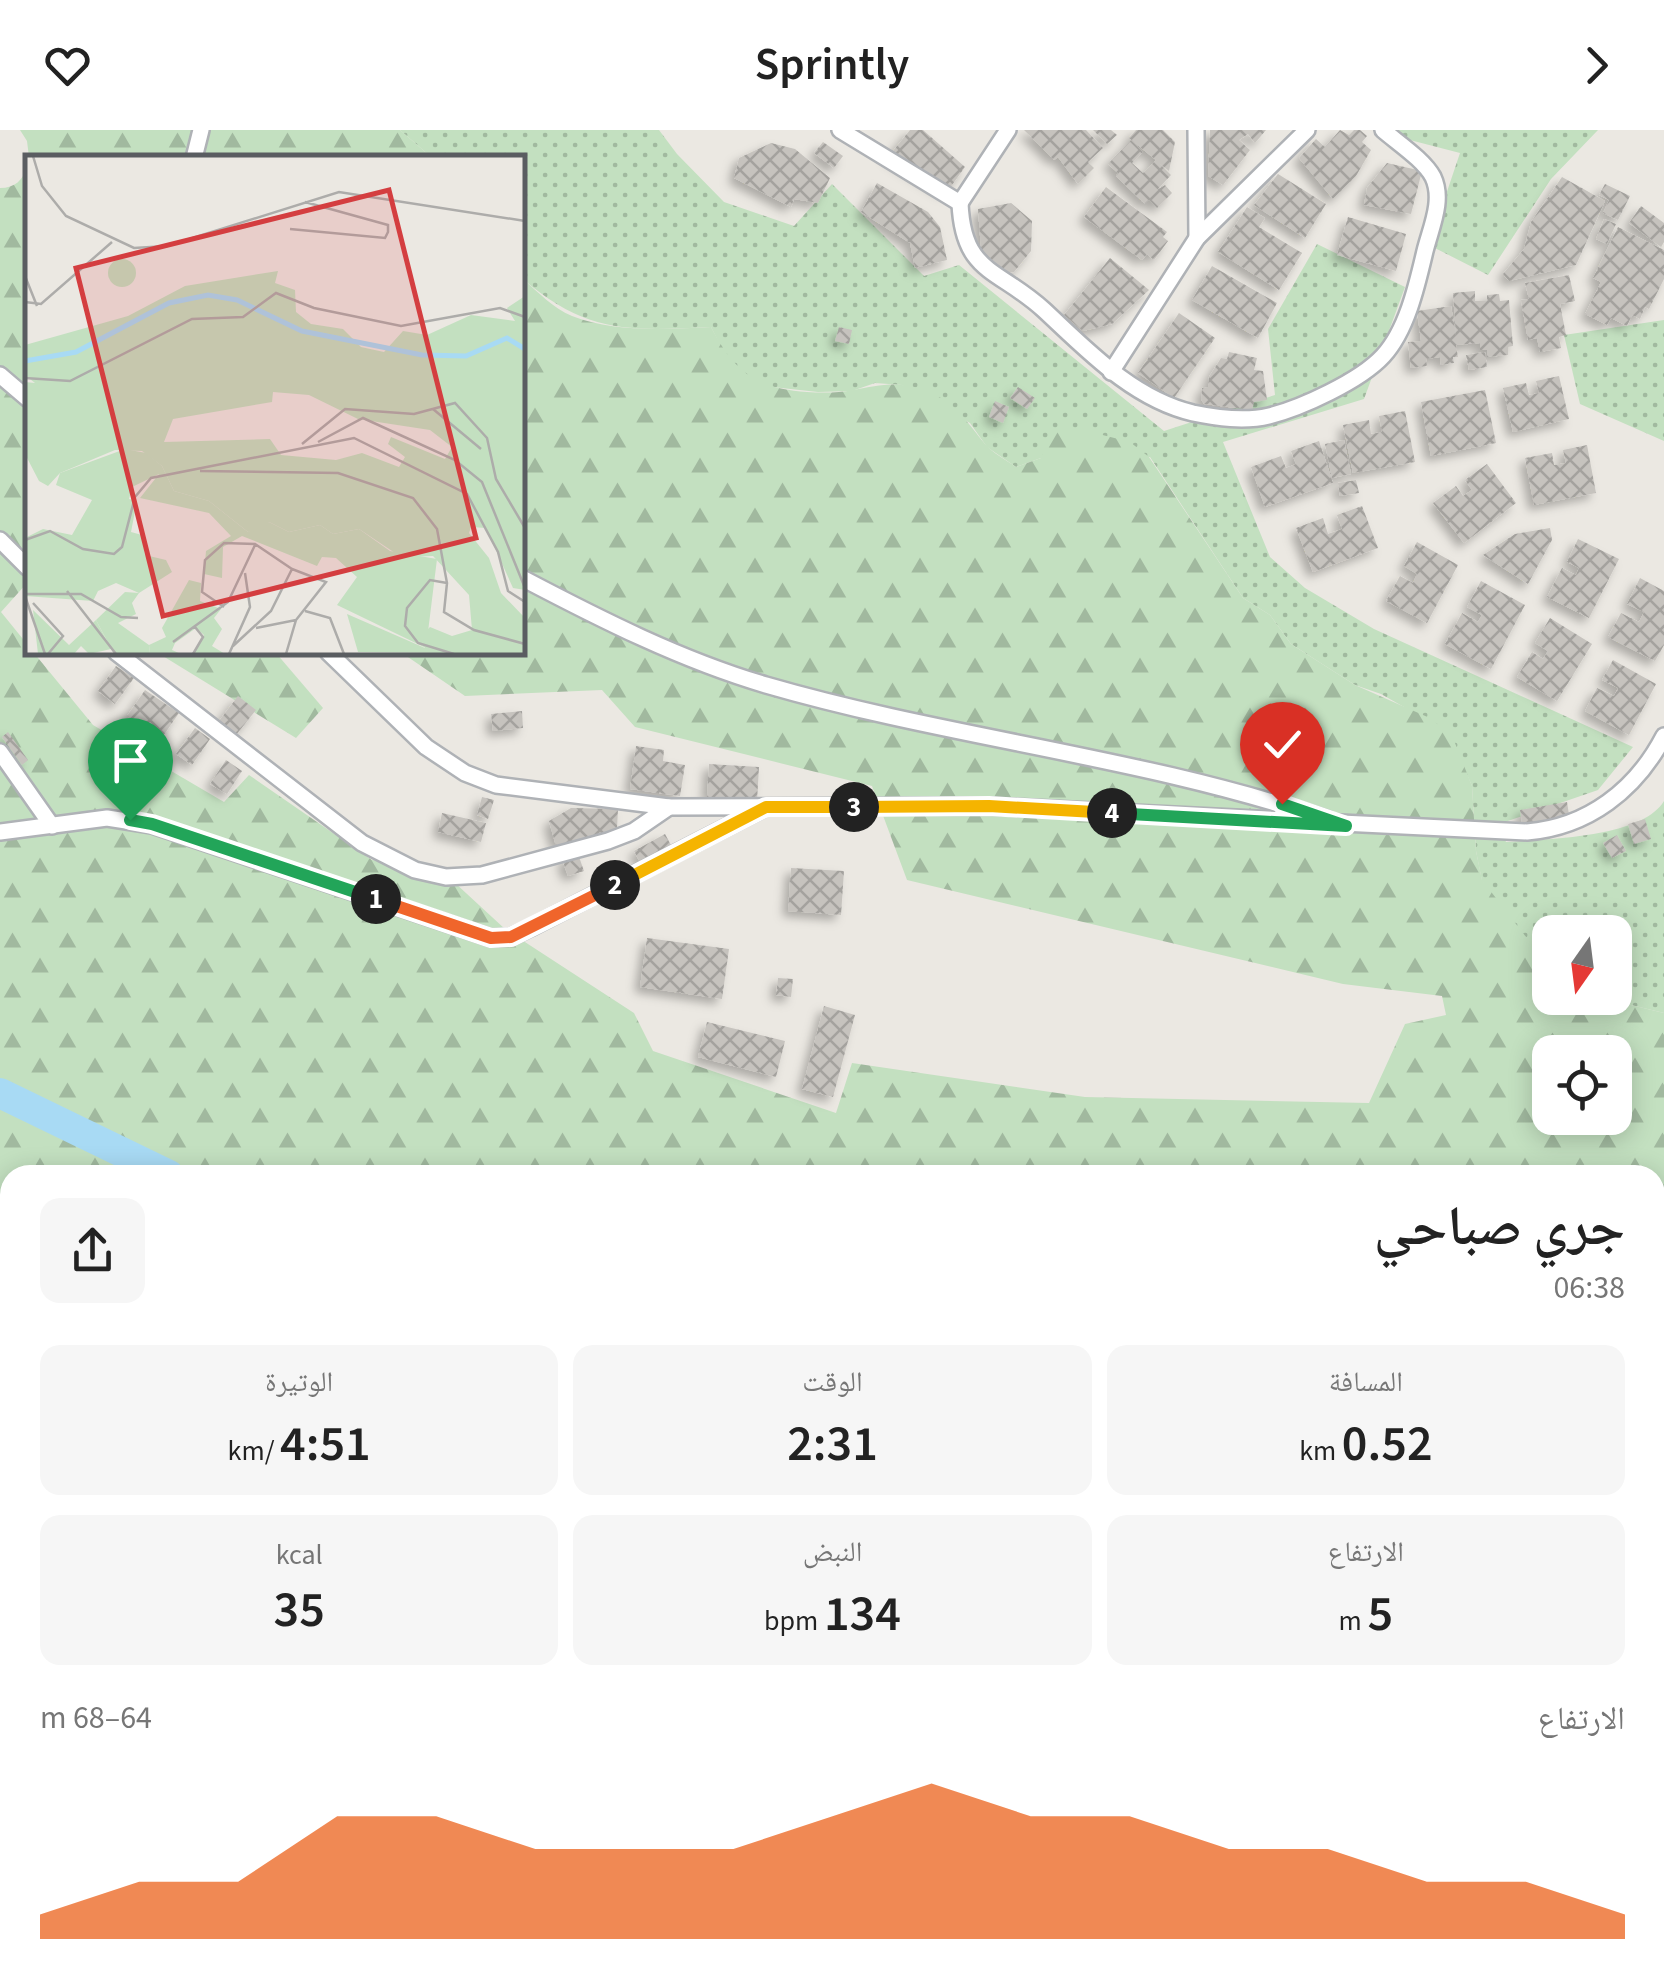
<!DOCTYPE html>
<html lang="ar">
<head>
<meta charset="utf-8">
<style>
  body { margin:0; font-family:"Source Sans 3","Noto Naskh Arabic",sans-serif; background:#f6f6f6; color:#222; direction:rtl; height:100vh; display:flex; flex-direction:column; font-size:38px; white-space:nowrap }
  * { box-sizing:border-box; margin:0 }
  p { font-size:32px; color:#767676 }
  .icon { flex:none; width:55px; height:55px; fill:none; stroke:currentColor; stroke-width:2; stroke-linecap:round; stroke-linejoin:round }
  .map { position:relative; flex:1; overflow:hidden; direction:ltr }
  .details { position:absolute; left:0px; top:1035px; width:1665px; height:812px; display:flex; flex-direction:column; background:#fff; border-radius:30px 30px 0 0; box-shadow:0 5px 25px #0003; direction:rtl }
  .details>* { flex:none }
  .needle { width:65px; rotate:194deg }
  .buttons { position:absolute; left:1532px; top:785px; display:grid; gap:20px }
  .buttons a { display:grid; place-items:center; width:100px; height:100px; border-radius:20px; background:#fff; box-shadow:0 5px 25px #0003; font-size:50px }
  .pin { position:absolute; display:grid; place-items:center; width:85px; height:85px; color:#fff; margin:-102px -42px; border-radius:50% 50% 50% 0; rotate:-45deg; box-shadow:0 0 10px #0007 }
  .pin .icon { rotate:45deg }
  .km { position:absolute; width:50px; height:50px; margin:-25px; border-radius:50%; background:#222; color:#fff; font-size:28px; line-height:50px; text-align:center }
  .round { display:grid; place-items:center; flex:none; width:105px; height:105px; border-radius:20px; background:#f6f6f6 }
  .head { display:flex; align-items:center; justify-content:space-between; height:170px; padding:0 40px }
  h1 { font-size:55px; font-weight:600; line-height:75px }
  .metrics { display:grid; grid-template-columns:repeat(3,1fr); gap:15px; height:170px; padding:10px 40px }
  .metrics div { display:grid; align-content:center; border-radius:20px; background:#f6f6f6; text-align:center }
  .metrics b { font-size:50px; font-weight:600 }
  .metrics small { font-size:28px; font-weight:400 }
  .metrics p { font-size:28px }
  .chart { height:280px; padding:20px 40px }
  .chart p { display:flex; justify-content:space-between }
  .chart svg { width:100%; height:180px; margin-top:10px; fill:#ea580c; opacity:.7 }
  header { display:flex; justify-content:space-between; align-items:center; height:130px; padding:0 40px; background:#fff; font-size:45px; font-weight:600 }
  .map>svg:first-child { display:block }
  .grass { fill:url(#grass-dots) }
  .forest { fill:url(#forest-firs); fill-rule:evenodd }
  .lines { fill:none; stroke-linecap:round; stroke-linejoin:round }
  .river { stroke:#a8daf4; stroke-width:30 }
  .building { fill:url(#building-cross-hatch); filter:url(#shadow) }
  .service-casing { stroke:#afb2b6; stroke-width:12 }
  .minor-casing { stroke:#afb2b6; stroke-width:20 }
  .tertiary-casing { stroke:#afb2b6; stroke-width:22 }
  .service { stroke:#fff; stroke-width:8 }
  .minor { stroke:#fff; stroke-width:15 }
  .tertiary { stroke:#fff; stroke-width:18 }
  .split-1-casing { stroke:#fff; stroke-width:20 }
  .split-2-casing { stroke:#fff; stroke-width:20 }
  .split-3-casing { stroke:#fff; stroke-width:20 }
  .split-4-casing { stroke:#fff; stroke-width:20 }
  .split-5-casing { stroke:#fff; stroke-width:20 }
  .split-1 { stroke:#22a559; stroke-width:12 }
  .split-2 { stroke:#f0652b; stroke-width:12 }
  .split-3 { stroke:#f5b400; stroke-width:12 }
  .split-4 { stroke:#f5b400; stroke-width:12 }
  .split-5 { stroke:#22a559; stroke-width:12 }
  .inset-river { fill:none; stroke:#a8daf4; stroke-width:5 }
  .inset-road { fill:none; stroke:#adacaa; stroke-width:2.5 }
  .view { fill:#d43e40; fill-opacity:0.15; stroke:#d43e40; stroke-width:5 }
  .inset-edge { fill:none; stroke:#5a5d61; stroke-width:5 }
</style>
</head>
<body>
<header><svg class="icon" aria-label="forward" viewBox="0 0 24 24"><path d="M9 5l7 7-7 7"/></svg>Sprintly<svg class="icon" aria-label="heart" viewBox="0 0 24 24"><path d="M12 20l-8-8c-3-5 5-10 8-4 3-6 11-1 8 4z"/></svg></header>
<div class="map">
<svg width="1664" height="1847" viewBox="0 0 1664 1847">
  <defs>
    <pattern id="grass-dots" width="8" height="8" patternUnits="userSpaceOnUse" patternTransform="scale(2.5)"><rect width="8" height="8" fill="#c3e0c0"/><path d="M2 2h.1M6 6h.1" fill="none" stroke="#a1b99f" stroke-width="1.8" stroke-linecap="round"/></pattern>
    <pattern id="forest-firs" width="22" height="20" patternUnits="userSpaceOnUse" patternTransform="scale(2.5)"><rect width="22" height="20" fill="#c3e0c0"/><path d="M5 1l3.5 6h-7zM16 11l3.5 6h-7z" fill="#a1b99f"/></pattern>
    <pattern id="building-cross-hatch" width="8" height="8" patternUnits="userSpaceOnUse" patternTransform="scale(2.5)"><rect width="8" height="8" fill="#c6c3be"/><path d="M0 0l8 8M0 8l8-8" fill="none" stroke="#a4a29e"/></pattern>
    <filter id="shadow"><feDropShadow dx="-5.5" dy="5.5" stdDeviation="5" flood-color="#0004"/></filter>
  </defs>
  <rect width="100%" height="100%" fill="#ebe8e2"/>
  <g class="grass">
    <path d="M400 0H659L677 24 724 72 794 96 832 54 924 146 959 135 1164 301 1275 265 1268 199 1317 114 1405 157 1364 269 1223 312 1270 427 1305 458 1374 499 1633 617 1598 660 1499 694 1506 712C1546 709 1642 708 1664 671V883L1602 868H1615V802H1550V838L1543 833 1482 751 1476 721 1472 656 1462 633 1404 577 1381 564 1355 555 1291 514 1270 485 1243 468 1150 327 1041 328 1016 337 987 317 970 293 902 255 875 253 852 261 818 262 763 256 741 241 723 221 711 197C630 201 587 204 523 149L522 28 431 27Z"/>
    <polygon points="1398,0 1598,0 1551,49 1488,145 1429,115 1460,23 1406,9"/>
    <polygon points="1664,190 1664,311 1580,274 1564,205"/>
  </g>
  <g class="forest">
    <polygon points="20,0 400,0 431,27 29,27 27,11"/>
    <path d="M27 37V453L1 482 27 514 28 522 34 523 93 595 224 672 249 645 372 730 441 740 505 799 634 883 653 921 836 983 852 933 1085 967 1369 973 1405 894 1446 885 1442 866 1343 854 907 750 872 656 635 597 602 560 465 566 402 523 522 522 523 149C538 162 553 178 572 186 615 203 666 199 711 197 735 243 756 258 807 262 822 263 839 263 853 260 881 255 900 250 929 262 955 272 968 293 985 314 993 323 1006 330 1016 337L1041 328 1053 300 1079 299 1130 312 1149 327 1243 468 1270 485 1291 514 1355 555 1432 589 1453 608 1472 656 1476 721 1482 750 1550 838V868H1602L1664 883V1544L1655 1543V1045H10V1089L0 1083V58C15 58 23 50 27 37ZM1550 922H1615V988H1550Z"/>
    <polygon points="158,523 276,523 323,578 296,608"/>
  </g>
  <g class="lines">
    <g class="river">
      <polyline points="0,963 169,1045"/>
      <polyline points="1655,1448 1664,1446"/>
    </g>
  </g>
  <g class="building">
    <polygon points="910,0 923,0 965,37 947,62 889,26"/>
    <polygon points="1024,0 1086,0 1103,18 1088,32 1094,38 1078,54 1058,27 1054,30"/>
    <polygon points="1093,0 1111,0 1117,5 1107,14"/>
    <polygon points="1136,0 1163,0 1175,12 1169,41 1159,33 1171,45 1157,60 1165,55 1172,63 1157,78 1149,70 1145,74 1116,46 1118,43 1108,34 1131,10 1143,22 1132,33 1143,43 1156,30 1129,8"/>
    <polygon points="1210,0 1266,0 1255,13 1248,4 1239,10 1250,20 1223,55 1208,46"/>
    <polygon points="1340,0 1349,5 1354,0 1360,0 1367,6 1362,12 1371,20 1356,46 1333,69 1299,28 1316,9 1325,17"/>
    <polygon points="823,12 843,26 834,38 814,23"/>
    <polygon points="771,13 795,19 830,48 818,73 794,69 791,77 734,48 739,28"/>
    <polygon points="1387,33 1422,41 1411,84 1364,75 1367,58"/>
    <polygon points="1278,44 1326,74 1305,108 1254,75"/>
    <polygon points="1562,47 1605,71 1576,135 1509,151 1503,144 1524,119 1531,92"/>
    <polygon points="877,53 928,82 940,97 947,130 915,138 910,113 861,82"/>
    <polygon points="1605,54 1630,66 1618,90 1603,83 1609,70 1599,65"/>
    <polygon points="1106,57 1167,102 1163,107 1168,111 1154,130 1147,124 1142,130 1084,87"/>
    <polygon points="1011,73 1032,91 1031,121 1014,142 1000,143 982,132 978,79"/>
    <polygon points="1641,76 1664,93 1664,112 1661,117 1629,93"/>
    <polygon points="1247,77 1265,88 1259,97 1302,123 1279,160 1218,122"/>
    <polygon points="1348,87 1406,104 1396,141 1337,125"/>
    <polygon points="1604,89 1616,94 1607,114 1596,109"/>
    <polygon points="1618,97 1664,120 1664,149 1649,179 1645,177 1640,189 1632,185 1627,196 1611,188 1607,195 1585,184 1601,152 1593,148"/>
    <polygon points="1110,128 1149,160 1112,194 1083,201 1064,185"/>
    <polygon points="1212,136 1277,173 1258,208 1192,170"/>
    <polygon points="1569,145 1575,171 1560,174 1566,205 1559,207 1561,218 1540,222 1537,208 1528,210 1521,170 1529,169 1525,153"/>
    <polygon points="1475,161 1475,171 1487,171 1487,165 1499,164 1500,171 1509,170 1513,216 1508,217 1508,225 1487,227 1487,220 1480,220 1480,213 1456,215 1458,227 1453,227 1454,233 1441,235 1440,227 1426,229 1427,236 1411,238 1408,212 1421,211 1417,181 1451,176 1456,206 1453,163"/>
    <polygon points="1179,183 1215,208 1174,268 1138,243"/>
    <polygon points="839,197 852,200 849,214 835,211"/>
    <polygon points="1229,222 1257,228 1254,240 1263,241 1267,270 1254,272 1252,280 1204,274 1201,269 1202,258 1208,257 1209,247 1221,228 1227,229"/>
    <polygon points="1485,222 1487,237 1469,240 1466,225"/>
    <polygon points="1559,246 1569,289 1513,302 1503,258 1526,253 1529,265 1539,263 1536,251"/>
    <polygon points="1018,257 1035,268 1027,279 1010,268"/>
    <polygon points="1485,260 1496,313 1431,326 1421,272"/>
    <polygon points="995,271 1009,277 1003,293 989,287"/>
    <polygon points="1405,281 1415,332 1353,343 1343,295 1369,290 1371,304 1382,302 1379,286"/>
    <polygon points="1344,310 1351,344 1332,348 1325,314"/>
    <polygon points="1319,311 1333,353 1265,377 1251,337 1281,326 1286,338 1296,334 1291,321"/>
    <polygon points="1587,315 1596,363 1534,375 1525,328 1552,323 1554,335 1566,333 1563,320"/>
    <polygon points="1487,334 1516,373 1464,413 1433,373 1456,356 1463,366 1472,360 1465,350"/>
    <polygon points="1356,350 1359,363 1340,366 1338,353"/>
    <polygon points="1362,376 1378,418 1313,442 1296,398 1323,388 1328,404 1342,399 1337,385"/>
    <polygon points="1550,398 1552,410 1528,454 1483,425 1515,404"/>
    <polygon points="1578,409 1619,429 1589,488 1547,467 1562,438 1576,445 1579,438 1567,432"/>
    <polygon points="1417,412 1458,435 1427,493 1386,471 1400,446 1413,453 1417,444 1404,436"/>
    <polygon points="1640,448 1664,461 1664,515 1655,531 1608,507 1621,483 1639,492 1644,482 1627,474"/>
    <polygon points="1481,451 1525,475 1491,539 1445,514 1462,483 1478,492 1482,485 1467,477"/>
    <polygon points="1550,488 1592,514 1557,571 1517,547 1532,522 1543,529 1548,521 1535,513"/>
    <polygon points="1613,530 1656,554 1629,605 1585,581 1597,558 1614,566 1618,558 1602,550"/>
    <polygon points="116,536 134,548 115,574 98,561"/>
    <polygon points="145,560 179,583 161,609 127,586"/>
    <polygon points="238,566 256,580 236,605 219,591"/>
    <polygon points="522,581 523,598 493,601 491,584"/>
    <polygon points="195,598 210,609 192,635 176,624"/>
    <polygon points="8,602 28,630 22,635 2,607"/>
    <polygon points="636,616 664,620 663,631 685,635 680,666 630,659"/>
    <polygon points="226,630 242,641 227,664 210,654"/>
    <polygon points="709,634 759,637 757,671 707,667"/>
    <polygon points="482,667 494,670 488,689 477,685"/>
    <polygon points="1567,672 1570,691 1523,699 1520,680"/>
    <polygon points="571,678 618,679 617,699 556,716 549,691"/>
    <polygon points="442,683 486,693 481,712 438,702"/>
    <polygon points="1645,689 1651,709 1634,714 1628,694"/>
    <polygon points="665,704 672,717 641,734 634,721"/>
    <polygon points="1617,705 1626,721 1612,728 1603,713"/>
    <polygon points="578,724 584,741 568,746 562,729"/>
    <polygon points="791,738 844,741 841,785 788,781"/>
    <polygon points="647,808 729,819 722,869 640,857"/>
    <polygon points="778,848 793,849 791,867 776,865"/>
    <polygon points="824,876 855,885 833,967 802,959"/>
    <polygon points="707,892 785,911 776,947 698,927"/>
  </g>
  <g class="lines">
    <g class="service-casing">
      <polyline id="service" points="0,1376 10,1381"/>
    </g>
    <g class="minor-casing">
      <g id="minor">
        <polyline points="840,0 960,73"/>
        <polyline points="1196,0 1197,108"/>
        <polyline points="194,28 201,0"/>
        <path d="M960 73C963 144 998 138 1044 180 1087 220 1133 269 1193 283 1217 288 1244 292 1269 286 1301 278 1360 251 1383 226 1407 200 1417 155 1425 121 1431 97 1444 70 1433 47 1424 30 1398 13 1383 0"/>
        <polyline points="960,73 1008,0"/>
        <polyline points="1111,242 1197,108 1307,0"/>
        <polyline points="0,245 28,269"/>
        <polyline points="0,410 28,438"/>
        <path d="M522 448C600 489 681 530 766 555 952 609 1145 627 1329 690"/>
        <polyline points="116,522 362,713 415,740 446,747 482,745 608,711 634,701 669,677"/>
        <path d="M328 522 426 617 465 643 496 655 669 677 989 676 1527 702C1588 697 1636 660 1664 606"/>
        <polyline points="0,622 52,696"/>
        <polyline points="0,702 107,688 152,695 491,808 511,807 530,798 762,679"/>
        <polyline points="0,1132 10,1134"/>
        <polyline points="1655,1336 1664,1333"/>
        <polyline points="352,1838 367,1847"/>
      </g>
    </g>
    <g class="tertiary-casing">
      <g id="tertiary">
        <polyline points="0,1816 10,1820"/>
        <polyline points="1655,1825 1664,1821"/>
        <polyline points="59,1838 85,1847"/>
        <polyline points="1140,1847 1181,1843 1249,1847"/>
        <polyline points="1605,1847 1626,1838"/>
      </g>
    </g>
    <use href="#service" class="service"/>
    <use href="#minor" class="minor"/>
    <use href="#tertiary" class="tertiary"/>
  </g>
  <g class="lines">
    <g class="split-1-casing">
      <polyline id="split-1" points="130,690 152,694 376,769"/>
    </g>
    <g class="split-2-casing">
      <polyline id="split-2" points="376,769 491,808 511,807 615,755"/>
    </g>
    <g class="split-3-casing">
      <polyline id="split-3" points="615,755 766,677 854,677"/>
    </g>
    <g class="split-4-casing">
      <polyline id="split-4" points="854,677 989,676 1112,683"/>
    </g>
    <g class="split-5-casing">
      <polyline id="split-5" points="1112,683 1346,696 1282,674"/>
    </g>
    <use href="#split-1" class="split-1"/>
    <use href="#split-2" class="split-2"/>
    <use href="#split-3" class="split-3"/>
    <use href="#split-4" class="split-4"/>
    <use href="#split-5" class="split-5"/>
  </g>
  <g transform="translate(25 25)">
    <rect width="500" height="500" fill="#ebe8e2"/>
    <path d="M100 294 121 298 137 311 149 336 184 346 223 377 244 367 264 377 295 370 308 379 334 374 365 396 412 404 401 493 312 450 332 422 311 403 297 402 292 411 217 381 198 392 197 423 179 419 181 396 206 381 184 358 115 343 134 319 107 332 104 344 112 346 106 377 117 380 120 400 141 405 147 417 114 438 91 428 73 436 68 446 0 441V383L18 374 47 380 67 345 31 330 35 318ZM164 425 176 428 175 446 196 454 189 463 197 474 187 491 200 499H167L179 480 171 473 150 488 147 495 156 499H125L124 490 141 482 137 473ZM8 455 44 490 71 465 86 494 64 499 56 491 49 499H13Z" fill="#c3e0c0"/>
    <path d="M253 116 250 128 270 135 271 157 286 169 318 174 336 192 359 197 378 176 402 180 446 160 490 166 482 153 500 141V435L488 433 461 373 446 372 444 378 464 403 476 438 500 463V499L333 497 322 459 400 493 398 479 405 472 427 481 447 475 444 440 408 401 376 402 334 374 308 379 295 370 264 377 244 367 238 375 223 377 184 346 149 336 137 311 117 296 90 295 35 318 23 331 14 326 0 299V227L10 228 0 220V190L103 161 160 131ZM248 237 284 240 333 264 405 275 427 292 420 304 366 282 363 289 380 302 374 312 337 298 311 305 256 300 245 284 139 287 148 264 247 247ZM100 437 114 438 107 448 111 459 93 468 124 490 125 499H89L71 465Z" fill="#c3e0c0" fill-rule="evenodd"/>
    <path d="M83 118a14 14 0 1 1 28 0a14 14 0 1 1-28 0Z" fill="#c3e0c0"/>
    <path class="inset-river" d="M0 206 51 197 144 148 183 140 212 145 277 176 397 200 441 201 482 183 500 194"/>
    <path class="inset-road" d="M8 1 17 31 41 61 109 93 142 91 314 37 500 66M265 74 360 83 363 77V70L280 47M0 121 12 151M0 147 16 149 87 87M0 223 45 226 167 164 218 162 251 138 289 153 376 171 475 153 500 162M408 254 456 294M293 287 338 263 430 305 457 327 500 433M277 289 320 254 389 259 430 248 462 283 471 324 500 373M175 316 313 318 388 343 412 374 422 428 419 457 449 475 500 489M0 385 25 376 58 394 89 399 97 392 110 342 126 323 329 283 442 339 473 397 483 436 500 447M422 428 405 425 382 453 380 471 393 488 429 499M42 436 91 499M0 439H56L96 462 113 463M0 441 20 499M8 448 38 481 23 499M199 452 177 437 180 405 199 388 230 389 267 414M280 456 305 463 319 499M231 473 271 465M148 487 203 447 230 390M208 491 246 456 267 414M168 499 178 482 170 472M204 499 225 452 220 418M261 499 271 465 301 427 267 414"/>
    <path class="view" d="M364 35 451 383 138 461 51 113Z"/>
    <rect width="500" height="500" class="inset-edge"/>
  </g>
</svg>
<div class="buttons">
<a><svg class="needle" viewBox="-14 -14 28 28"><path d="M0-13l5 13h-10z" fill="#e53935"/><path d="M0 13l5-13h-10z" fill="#767676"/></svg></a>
<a><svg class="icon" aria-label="locate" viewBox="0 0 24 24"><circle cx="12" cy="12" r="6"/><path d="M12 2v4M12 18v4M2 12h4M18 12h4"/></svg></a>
</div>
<div class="pin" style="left:130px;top:690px;background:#1e9e55"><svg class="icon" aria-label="arrive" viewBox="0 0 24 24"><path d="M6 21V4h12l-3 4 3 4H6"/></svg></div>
<div class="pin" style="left:1282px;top:674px;background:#d93025"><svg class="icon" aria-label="check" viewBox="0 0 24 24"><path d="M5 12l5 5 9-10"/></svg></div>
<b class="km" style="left:376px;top:769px">1</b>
<b class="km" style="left:615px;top:755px">2</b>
<b class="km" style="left:854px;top:677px">3</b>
<b class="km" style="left:1112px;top:683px">4</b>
<section class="details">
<div class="head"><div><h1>جري صباحي</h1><p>06:38</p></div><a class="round"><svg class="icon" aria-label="share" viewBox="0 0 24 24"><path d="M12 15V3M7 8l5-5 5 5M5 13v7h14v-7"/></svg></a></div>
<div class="metrics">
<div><p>المسافة</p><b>0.52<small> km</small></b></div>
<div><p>الوقت</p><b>2:31</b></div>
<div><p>الوتيرة</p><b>4:51<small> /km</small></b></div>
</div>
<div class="metrics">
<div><p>الارتفاع</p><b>5<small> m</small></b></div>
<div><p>النبض</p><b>134<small> bpm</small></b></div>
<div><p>kcal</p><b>35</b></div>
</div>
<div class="chart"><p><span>الارتفاع</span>64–68 m</p>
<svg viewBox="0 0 160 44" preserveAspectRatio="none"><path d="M0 44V38L10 30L20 30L30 14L40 14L50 22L60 22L70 22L80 14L90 6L100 14L110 14L120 22L130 22L140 30L150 30L160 38V44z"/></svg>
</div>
</section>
</div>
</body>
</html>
